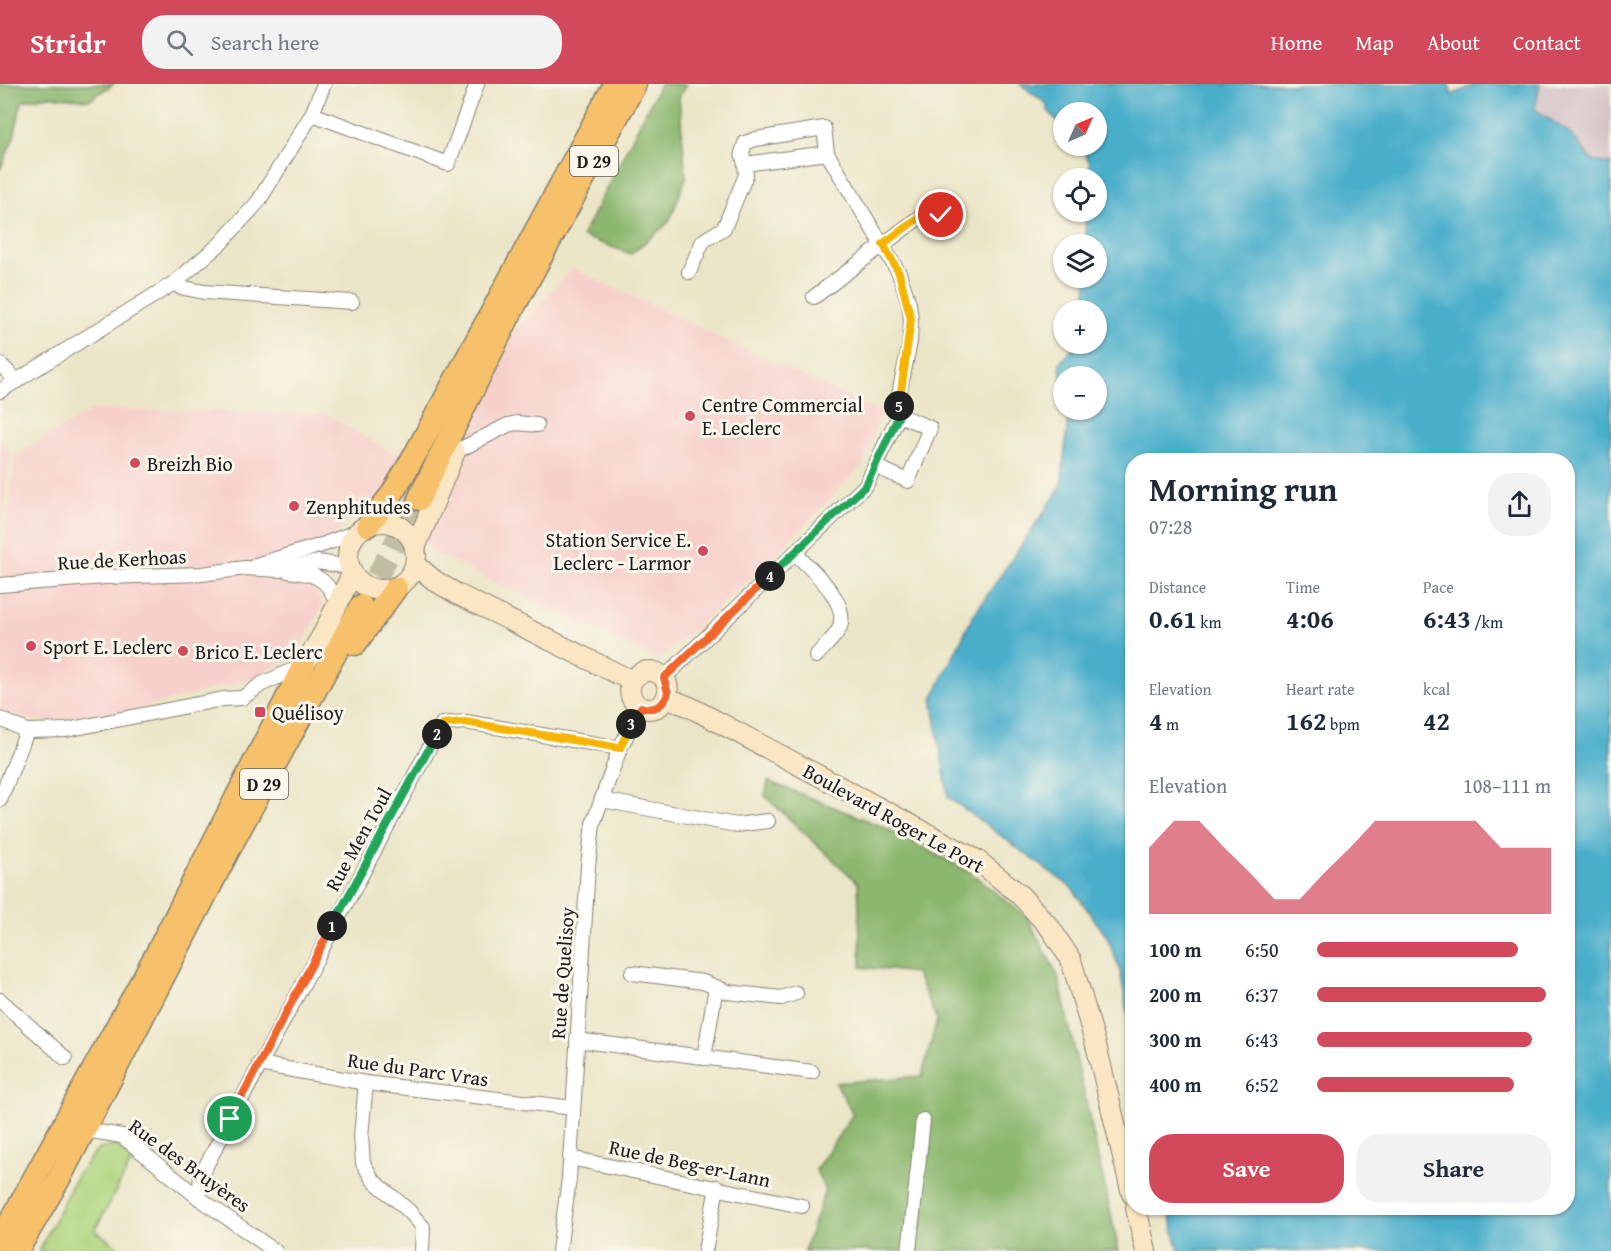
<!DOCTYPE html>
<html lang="en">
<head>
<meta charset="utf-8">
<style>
  body { margin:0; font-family:"Gentium Book Plus",serif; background:#f2f2f3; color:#1f2937; height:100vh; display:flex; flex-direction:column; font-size:22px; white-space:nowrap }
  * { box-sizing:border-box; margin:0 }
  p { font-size:20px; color:#747a83 }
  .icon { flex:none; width:33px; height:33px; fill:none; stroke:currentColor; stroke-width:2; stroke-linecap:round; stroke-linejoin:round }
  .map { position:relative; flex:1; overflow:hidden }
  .details { position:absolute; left:1125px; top:369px; width:450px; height:762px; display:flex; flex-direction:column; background:#fff; border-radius:24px; box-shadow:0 2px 4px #0004 }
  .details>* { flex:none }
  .needle { width:39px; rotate:45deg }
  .controls { position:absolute; left:1053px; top:18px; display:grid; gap:12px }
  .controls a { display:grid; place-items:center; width:54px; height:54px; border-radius:50%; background:#fff; box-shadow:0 2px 4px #0004; font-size:30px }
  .pin { position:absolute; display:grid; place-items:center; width:51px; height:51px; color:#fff; margin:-26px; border:3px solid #fff; border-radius:50%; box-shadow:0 2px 6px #0007 }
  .km { position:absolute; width:30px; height:30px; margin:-15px; border-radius:50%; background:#222; color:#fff; font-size:16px; line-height:30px; text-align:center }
  .round { display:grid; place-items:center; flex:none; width:63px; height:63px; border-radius:24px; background:#f2f2f3 }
  .summary { display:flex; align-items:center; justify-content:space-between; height:102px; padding:0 24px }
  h1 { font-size:33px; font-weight:700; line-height:45px }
  .figures { display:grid; grid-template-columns:repeat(3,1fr); gap:9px; height:102px; padding:6px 24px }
  .figures div { display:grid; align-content:center }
  .figures b { font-size:26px; font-weight:700 }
  .figures small { font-size:16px; font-weight:400 }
  .figures p { font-size:16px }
  .chart { height:168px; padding:12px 24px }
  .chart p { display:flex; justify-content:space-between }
  .chart svg { width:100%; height:108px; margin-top:6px; fill:#d1495b; opacity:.7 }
  .action { display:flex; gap:12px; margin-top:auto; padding:12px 24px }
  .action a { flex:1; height:69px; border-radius:24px; background:#d1495b; color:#fff; font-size:24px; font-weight:700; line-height:69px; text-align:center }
  .action a+a { background:#f2f2f3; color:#1f2937 }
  ul { padding:0 24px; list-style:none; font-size:20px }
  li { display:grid; grid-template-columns:96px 72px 1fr; align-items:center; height:45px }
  li i { height:15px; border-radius:8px; background:#d1495b }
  header { display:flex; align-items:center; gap:36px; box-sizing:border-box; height:84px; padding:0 30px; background:#d1495b; color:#fff }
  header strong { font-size:28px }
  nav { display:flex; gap:33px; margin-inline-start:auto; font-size:21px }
  .search { width:420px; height:54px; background:#f2f2f3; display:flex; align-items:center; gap:15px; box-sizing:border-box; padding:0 21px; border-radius:24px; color:#747a83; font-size:22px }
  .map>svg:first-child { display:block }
  .built { fill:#f7d0cb }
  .industrial { fill:#d2bec2 }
  .green { fill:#b0d680; stroke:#66794e; stroke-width:1.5 }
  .forest { fill:#8cb76e; stroke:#546a45; stroke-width:1.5 }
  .water { fill:#4aaeca; stroke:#336573; stroke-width:1.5 }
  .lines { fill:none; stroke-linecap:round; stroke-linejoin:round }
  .primary-tunnel { stroke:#c2bda5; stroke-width:22; stroke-dasharray:22 11; stroke-linecap:butt }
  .street-casing { stroke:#848072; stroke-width:16 }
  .secondary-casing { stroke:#848072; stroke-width:22 }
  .primary-casing { stroke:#848072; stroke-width:25 }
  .street { stroke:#fff; stroke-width:14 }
  .secondary { stroke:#fbe6c4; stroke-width:20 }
  .primary { stroke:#f6c16b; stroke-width:22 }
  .split-1-casing { stroke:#fff; stroke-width:12 }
  .split-2-casing { stroke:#fff; stroke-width:12 }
  .split-3-casing { stroke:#fff; stroke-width:12 }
  .split-4-casing { stroke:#fff; stroke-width:12 }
  .split-5-casing { stroke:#fff; stroke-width:12 }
  .split-6-casing { stroke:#fff; stroke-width:12 }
  .split-1 { stroke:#f0652b; stroke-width:8 }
  .split-2 { stroke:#22a559; stroke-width:8 }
  .split-3 { stroke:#f5b400; stroke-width:8 }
  .split-4 { stroke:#f0652b; stroke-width:8 }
  .split-5 { stroke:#22a559; stroke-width:8 }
  .split-6 { stroke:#f5b400; stroke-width:8 }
  .poi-dot { fill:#d1495b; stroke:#fbf7ec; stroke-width:2 }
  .labels { text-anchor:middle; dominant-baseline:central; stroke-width:6; stroke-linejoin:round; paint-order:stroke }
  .shield { fill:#fbf7ec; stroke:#5f5e5a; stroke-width:1.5 }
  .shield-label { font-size:18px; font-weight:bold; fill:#1c1c1c }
  .poi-label { font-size:20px; fill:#1c1c1c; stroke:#fbf7ec; text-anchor:start }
  .street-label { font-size:20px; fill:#1c1c1c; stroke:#fbf7ec }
</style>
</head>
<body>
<header>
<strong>Stridr</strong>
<div class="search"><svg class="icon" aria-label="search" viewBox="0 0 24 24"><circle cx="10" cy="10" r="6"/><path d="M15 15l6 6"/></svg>Search here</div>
<nav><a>Home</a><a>Map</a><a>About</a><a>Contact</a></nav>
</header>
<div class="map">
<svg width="1611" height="1167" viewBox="0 0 1611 1167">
  <rect width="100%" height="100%" fill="#fbf7ec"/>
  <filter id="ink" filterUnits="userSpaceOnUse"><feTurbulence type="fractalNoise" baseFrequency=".0167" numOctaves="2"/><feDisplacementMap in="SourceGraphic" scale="12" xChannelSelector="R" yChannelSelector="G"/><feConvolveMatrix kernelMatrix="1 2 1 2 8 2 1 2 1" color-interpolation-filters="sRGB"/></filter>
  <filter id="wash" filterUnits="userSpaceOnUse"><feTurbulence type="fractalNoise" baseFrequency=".008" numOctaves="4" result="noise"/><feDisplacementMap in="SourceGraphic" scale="24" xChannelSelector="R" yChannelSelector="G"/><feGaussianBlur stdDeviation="1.35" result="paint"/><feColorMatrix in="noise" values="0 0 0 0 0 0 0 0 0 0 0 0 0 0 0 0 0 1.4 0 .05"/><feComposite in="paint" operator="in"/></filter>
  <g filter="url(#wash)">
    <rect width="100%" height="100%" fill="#ebe5c7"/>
    <g class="built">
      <polygon points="572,184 881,329 862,382 762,485 658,576 432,468 418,444 405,434 385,421 364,420 342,443 312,499 322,523 296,574 250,595 132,627 71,639 28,636 0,624 0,498 15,372 93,325 326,330 401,374"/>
      <polygon points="0,354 10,371 0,455"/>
    </g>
    <polygon class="industrial" points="1540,0 1611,0 1611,80 1593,77 1571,50 1535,25"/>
    <polygon class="green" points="116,1061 132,1077 95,1146 123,1167 39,1167 77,1091 97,1066"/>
    <g class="forest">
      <polygon points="0,0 114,0 89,16 49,12 22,17 14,53 0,86"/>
      <polygon points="660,0 686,0 679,14 686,94 669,138 631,170 582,152"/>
      <polygon points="768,697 881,742 968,787 1027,833 1058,892 1119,1167 804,1167 825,1107 816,1085 853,1030 836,999 922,992 937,936 916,889 861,883 858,799 765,712"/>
    </g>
    <polygon class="water" points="1020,0 1449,0 1452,11 1476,0 1540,0 1535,25 1571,50 1593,77 1611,80 1611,1167 1179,1167 1168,1124 1568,1124 1568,376 1132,376 1132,954 1120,886 1107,853 1072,804 948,713 932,615 973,532 1061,403 1069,326 1096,326 1096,292 1064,292 1062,321 1060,279 1076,260 1096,260 1096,226 1085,226 1087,194 1096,194 1096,160 1086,160 1085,128 1096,128 1096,94 1084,94 1090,80 1081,62 1096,62 1096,28 1064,28 1063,41 1060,41 1047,25 1047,20"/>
  </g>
  <g filter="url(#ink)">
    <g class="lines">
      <polyline class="primary-tunnel" points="361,522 419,415"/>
      <g class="street-casing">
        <g id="street">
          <polyline points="312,30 448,80 477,0"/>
          <polyline points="745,80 742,69 745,59 756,55 824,44 827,69"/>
          <polyline points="174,199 180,203 204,208 352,218"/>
          <polyline points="814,213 917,135 941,131"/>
          <polyline points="0,280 17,297"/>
          <polyline points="0,307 174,199 220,160 258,118 312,30 324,0"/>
          <polyline points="455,368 508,341 517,339 537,341"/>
          <polyline points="875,382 908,397 930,344 899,331"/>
          <path d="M795 469C811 486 849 516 840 543 836 553 823 564 816 572"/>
          <polyline points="256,481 322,461 358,447"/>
          <path d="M288 487C315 490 325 492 337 518"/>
          <polyline points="0,501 105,493 202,490 245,484 280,486 318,478 349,483"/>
          <polyline points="664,594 866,401 899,331 899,310 910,258 911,235 909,219 899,189 827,69 745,80 746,91 724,144 703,157 689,188"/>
          <polyline points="0,635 27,647 66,646 223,615 242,614 262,600 304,581"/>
          <polyline points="0,716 27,647"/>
          <polyline points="602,716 736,741 768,737"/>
          <polyline points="632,889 703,898 728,908 781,914 796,909"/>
          <polyline points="0,916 65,974"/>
          <polyline points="577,956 812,988"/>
          <polyline points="704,974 716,903"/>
          <polyline points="259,980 366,999 573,1024"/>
          <polyline points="366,999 361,1052 363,1079 373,1096 409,1127 423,1143 422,1167"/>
          <polyline points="82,1054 92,1047 122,1052 199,1114 275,1167"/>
          <polyline points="570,1074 802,1122"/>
          <polyline points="199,1114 201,1091 442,640 465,638 620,664"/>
          <polyline points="559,1167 569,1095 588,782 593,740 620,664 641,623"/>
          <polyline points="705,1167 717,1103"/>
          <polyline points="909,1167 923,1036"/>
        </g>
      </g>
      <g class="secondary-casing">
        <g id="secondary">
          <circle cx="382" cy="472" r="34"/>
          <polyline points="415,464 455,368"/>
          <polyline points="415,480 435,497 457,510 632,597"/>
          <polyline points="304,581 323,550 352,490"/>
          <circle cx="649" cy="606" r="19"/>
          <polyline points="667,614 690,623 977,776 1019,810 1051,845 1071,876 1096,961 1132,1110"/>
          <polyline points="1136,1124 1146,1167"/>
        </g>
      </g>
      <g class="primary-casing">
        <g id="primary">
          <polyline points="419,415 511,228 635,0"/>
          <polyline points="368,441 392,410 417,367 615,0"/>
          <polyline points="355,560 396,504"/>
          <polyline points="0,1157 157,869 304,581"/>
          <polyline points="17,1167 59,1095 237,750 361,522"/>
        </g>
      </g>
      <use href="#street" class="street"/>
      <use href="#secondary" class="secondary"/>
      <use href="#primary" class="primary"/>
    </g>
  </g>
  <g class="lines" filter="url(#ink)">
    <g class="split-1-casing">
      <polyline id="split-1" points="230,1035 332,842"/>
    </g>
    <g class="split-2-casing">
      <polyline id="split-2" points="332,842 437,650"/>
    </g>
    <g class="split-3-casing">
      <polyline id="split-3" points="437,650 442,640 465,638 620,664 631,640"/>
    </g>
    <g class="split-4-casing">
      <path id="split-4" d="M631 640 641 623C654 627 664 622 668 609L664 594 770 492"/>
    </g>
    <g class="split-5-casing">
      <polyline id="split-5" points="770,492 866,401 899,331 899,322"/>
    </g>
    <g class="split-6-casing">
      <polyline id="split-6" points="899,322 911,235 899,189 883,160 917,135 941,131"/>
    </g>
    <use href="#split-1" class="split-1"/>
    <use href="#split-2" class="split-2"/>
    <use href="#split-3" class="split-3"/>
    <use href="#split-4" class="split-4"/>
    <use href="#split-5" class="split-5"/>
    <use href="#split-6" class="split-6"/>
  </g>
  <g class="poi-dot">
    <circle cx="690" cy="332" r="6"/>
    <circle cx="135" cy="379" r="6"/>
    <circle cx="294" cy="422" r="6"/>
    <circle cx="703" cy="467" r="6"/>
    <circle cx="31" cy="562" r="6"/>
    <circle cx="183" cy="567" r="6"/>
    <rect x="254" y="622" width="12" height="12" rx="3"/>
  </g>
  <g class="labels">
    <g class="shield">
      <rect x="570" y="62" width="48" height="30" rx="4.5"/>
      <rect x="240" y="685" width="48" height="30" rx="4.5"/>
    </g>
    <g class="shield-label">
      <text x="594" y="77">D 29</text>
      <text x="264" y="700">D 29</text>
    </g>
    <g class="poi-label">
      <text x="702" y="320">Centre Commercial<tspan x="702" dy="23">E. Leclerc</tspan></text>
      <text x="147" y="379">Breizh Bio</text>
      <text x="306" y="422">Zenphitudes</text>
      <text x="691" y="455" text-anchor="end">Station Service E.<tspan x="691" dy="23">Leclerc - Larmor</tspan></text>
      <text x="43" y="562">Sport E. Leclerc</text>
      <text x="195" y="567">Brico E. Leclerc</text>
      <text x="272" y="628">Quélisoy</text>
    </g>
    <g class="street-label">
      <text transform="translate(122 475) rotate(-3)">Rue de Kerhoas</text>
      <text transform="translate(894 734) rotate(29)">Boulevard Roger Le Port</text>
      <text transform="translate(358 755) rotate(-61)">Rue Men Toul</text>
      <text transform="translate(562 889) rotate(-86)">Rue de Quelisoy</text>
      <text transform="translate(418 985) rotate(8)">Rue du Parc Vras</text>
      <text transform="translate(690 1079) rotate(12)">Rue de Beg-er-Lann</text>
      <text transform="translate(190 1081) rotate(36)">Rue des Bruyères</text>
    </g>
  </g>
</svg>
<div class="controls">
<a><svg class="needle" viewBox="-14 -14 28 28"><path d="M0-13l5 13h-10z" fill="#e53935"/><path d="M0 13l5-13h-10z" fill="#747a83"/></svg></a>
<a><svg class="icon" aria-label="locate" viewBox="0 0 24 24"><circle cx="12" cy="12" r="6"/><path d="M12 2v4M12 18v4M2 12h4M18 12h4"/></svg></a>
<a><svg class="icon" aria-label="layers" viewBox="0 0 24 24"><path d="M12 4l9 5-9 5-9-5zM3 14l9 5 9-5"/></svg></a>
<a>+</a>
<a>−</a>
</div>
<div class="pin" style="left:230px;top:1035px;background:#1e9e55"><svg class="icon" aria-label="arrive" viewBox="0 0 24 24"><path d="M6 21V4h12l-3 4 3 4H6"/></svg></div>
<div class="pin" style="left:941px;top:131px;background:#d93025"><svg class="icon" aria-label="check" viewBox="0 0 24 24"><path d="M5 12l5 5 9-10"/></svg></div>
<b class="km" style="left:332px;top:842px">1</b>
<b class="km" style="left:437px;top:650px">2</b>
<b class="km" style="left:631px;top:640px">3</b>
<b class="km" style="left:770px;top:492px">4</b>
<b class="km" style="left:899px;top:322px">5</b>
<section class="details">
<div class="summary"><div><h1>Morning run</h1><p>07:28</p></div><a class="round"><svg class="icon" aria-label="share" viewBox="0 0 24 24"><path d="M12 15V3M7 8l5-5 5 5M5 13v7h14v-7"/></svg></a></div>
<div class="figures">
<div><p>Distance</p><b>0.61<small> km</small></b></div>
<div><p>Time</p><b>4:06</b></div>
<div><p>Pace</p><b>6:43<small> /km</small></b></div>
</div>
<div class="figures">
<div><p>Elevation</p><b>4<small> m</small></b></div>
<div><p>Heart rate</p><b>162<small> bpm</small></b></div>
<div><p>kcal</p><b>42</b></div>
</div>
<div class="chart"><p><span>Elevation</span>108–111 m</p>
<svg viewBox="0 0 160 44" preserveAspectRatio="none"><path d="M0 44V17L10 6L20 6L30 17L40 27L50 38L60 38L70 27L80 17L90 6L100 6L110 6L120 6L130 6L140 17L150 17L160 17V44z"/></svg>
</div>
<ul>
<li><b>100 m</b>6:50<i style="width:86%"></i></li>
<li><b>200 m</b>6:37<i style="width:98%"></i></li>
<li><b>300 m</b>6:43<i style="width:92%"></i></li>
<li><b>400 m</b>6:52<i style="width:84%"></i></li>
</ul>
<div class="action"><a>Save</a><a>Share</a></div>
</section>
</div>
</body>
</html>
